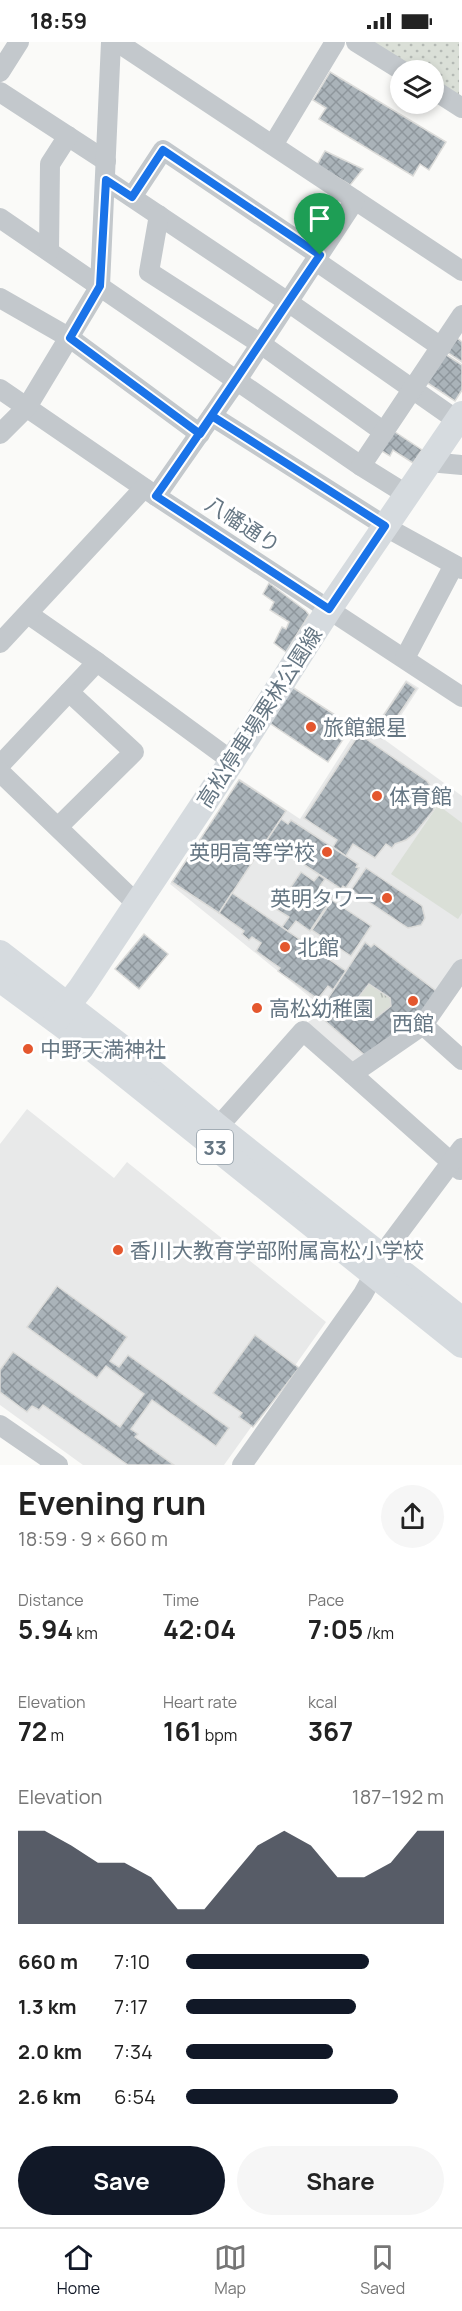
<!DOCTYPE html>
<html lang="en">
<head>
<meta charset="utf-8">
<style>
  body { margin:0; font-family:Manrope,"Noto Sans JP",sans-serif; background:#f6f6f6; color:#222; height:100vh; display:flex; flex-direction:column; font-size:22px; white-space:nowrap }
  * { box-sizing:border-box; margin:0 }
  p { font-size:20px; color:#767676 }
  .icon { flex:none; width:33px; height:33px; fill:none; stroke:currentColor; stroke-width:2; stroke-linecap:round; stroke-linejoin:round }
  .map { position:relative; height:1423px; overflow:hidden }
  .details { display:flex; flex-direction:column; background:#fff; flex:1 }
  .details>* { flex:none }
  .fabs { position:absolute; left:390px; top:18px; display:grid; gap:12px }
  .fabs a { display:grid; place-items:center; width:54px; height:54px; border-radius:50%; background:#fff; box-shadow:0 3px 9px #0003; font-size:30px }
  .pin { position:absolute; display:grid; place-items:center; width:51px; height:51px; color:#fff; margin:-62px -26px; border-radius:50% 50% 50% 0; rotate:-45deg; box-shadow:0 0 6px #0007 }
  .pin .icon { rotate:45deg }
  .round { display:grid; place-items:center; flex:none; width:63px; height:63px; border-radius:32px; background:#f6f6f6 }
  .headline { display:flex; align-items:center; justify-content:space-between; height:102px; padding:0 18px }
  h1 { font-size:33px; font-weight:700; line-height:45px }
  .figures { display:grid; grid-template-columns:repeat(3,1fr); gap:9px; height:102px; padding:6px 18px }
  .figures div { display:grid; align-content:center }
  .figures b { font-size:26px; font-weight:700 }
  .figures small { font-size:16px; font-weight:400 }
  .figures p { font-size:16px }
  .chart { height:168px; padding:12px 18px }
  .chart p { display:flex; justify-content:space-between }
  .chart svg { width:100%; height:108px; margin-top:6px; fill:#111827; opacity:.7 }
  .primary-button { display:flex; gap:12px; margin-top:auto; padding:12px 18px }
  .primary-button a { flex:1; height:69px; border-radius:36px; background:#111827; color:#fff; font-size:24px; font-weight:700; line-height:69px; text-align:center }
  .primary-button a+a { background:#f6f6f6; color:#222 }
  ul { padding:0 18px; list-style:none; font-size:20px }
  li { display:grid; grid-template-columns:96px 72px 1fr; align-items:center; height:45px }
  li i { height:15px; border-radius:8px; background:#111827 }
  .status { display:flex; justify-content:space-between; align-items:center; height:42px; padding:0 30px; background:#fff; direction:ltr }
  .status svg { height:16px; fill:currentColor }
  .dock { display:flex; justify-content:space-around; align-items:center; height:84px; border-top:2px solid #e0e0e0; background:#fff; font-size:16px; color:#767676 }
  .dock a { display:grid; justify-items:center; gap:3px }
  .dock .active { color:#111827 }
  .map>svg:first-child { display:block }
  .built { fill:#e8e9e9 }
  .grass { fill:url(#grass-tufts) }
  .park { fill:url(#park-dots) }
  .pitch { fill:#dadfd7 }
  .building { fill:url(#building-cross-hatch); stroke:#dcdcda; stroke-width:1.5; fill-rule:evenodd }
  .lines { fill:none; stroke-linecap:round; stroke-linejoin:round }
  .minor { stroke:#c3c8cc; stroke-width:20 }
  .major { stroke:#d6dbdf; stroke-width:26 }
  .route-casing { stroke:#fff; stroke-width:12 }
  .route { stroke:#1a73e8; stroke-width:8 }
  .poi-dot { fill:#e4572e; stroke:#fff; stroke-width:2 }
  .labels { text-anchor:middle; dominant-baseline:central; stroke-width:6; stroke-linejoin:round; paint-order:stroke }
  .shield { fill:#fff; stroke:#939fa8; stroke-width:1.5 }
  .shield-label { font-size:20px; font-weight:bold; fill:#657683 }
  .street-label { font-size:21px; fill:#657683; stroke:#fff }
  .poi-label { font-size:21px; fill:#657683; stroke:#fff; text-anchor:start }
</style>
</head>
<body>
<div class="status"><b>18:59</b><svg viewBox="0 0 49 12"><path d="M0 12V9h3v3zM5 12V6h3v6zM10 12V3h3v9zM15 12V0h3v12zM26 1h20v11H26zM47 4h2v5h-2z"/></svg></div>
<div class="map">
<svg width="462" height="1423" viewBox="0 0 462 1423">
  <defs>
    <pattern id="grass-tufts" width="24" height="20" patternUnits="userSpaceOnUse" patternTransform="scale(1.5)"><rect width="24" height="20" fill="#dadfd7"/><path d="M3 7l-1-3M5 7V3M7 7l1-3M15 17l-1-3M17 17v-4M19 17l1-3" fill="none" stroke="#b4b9b4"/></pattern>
    <pattern id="park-dots" width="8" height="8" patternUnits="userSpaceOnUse" patternTransform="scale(1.5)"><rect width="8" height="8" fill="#dadfd7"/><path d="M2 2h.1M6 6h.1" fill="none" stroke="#b4b9b4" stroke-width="1.8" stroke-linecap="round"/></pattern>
    <pattern id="building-cross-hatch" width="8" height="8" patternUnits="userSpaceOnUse" patternTransform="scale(1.5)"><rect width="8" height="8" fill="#aab3b9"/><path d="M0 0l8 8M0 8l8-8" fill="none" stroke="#8e969c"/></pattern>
  </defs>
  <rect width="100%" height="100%" fill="#fafaf8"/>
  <g class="built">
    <polygon points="406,638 419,646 385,698 462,754 462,926 428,976 350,1022 306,983 321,964 170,842 240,737 300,777 360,683 371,690"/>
    <polygon points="27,1067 114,1136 127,1120 326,1280 224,1423 83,1423 0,1363 0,1102"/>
  </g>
  <polygon class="grass" points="369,942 390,956 391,964 373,978 354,961"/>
  <polygon class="park" points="370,0 459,0 459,55 434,39 434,28 416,28"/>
  <polygon class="pitch" points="438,763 462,781 462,871 458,877 391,832"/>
  <g class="building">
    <polygon points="330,30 446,100 429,128 420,122 413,134 319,77 326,66 313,58"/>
    <polygon points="325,109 363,127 350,143 317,123"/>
    <polygon points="457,296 462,300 462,320 447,310"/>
    <polygon points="445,312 462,323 462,348 455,359 426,340"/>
    <polygon points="392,388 422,408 413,421 393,408 390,414 380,408"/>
    <polygon points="269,541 306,569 309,573 286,610 274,601 282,585 286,587 289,580 270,568 274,560 263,552"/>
    <polygon points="406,640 416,647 382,697 372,691"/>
    <polygon points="292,645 352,684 328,720 268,680"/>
    <polygon points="359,692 427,739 436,752 436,760 433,769 415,791 406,798 395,802 392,806 386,802 375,816 353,802 346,814 333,805 337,798 304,776"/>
    <polygon points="239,738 286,769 219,871 172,840"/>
    <polygon points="281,777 288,782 291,778 358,822 356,825 359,826 346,846 343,844 341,847 267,798"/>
    <polygon points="366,826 422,864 425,876 421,883 408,886 351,848"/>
    <polygon points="301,830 314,839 319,833 325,837 320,844 334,853 310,889 296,879 288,889 282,885 289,875 276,867"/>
    <polygon points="232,851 346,929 333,948 328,944 318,957 278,929 280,926 256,909 261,901 252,895 249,898 242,892 244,889 219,871"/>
    <polygon points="332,858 371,884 351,914 312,888"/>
    <polygon points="144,892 168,912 139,947 115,927"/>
    <path d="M365 900 371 905 374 902 440 952 422 979 368 1016 323 977 325 975 319 970ZM369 942 390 956 391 964 373 978 354 961Z"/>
    <polygon points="57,1244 127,1295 110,1319 119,1325 128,1313 229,1386 216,1404 152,1358 131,1387 138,1392 135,1395 174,1423 128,1423 43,1363 39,1368 32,1364 27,1370 0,1350 0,1328 13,1310 120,1385 144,1352 106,1324 97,1336 27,1285"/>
    <polygon points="255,1293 299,1326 253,1385 239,1375 242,1371 213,1351"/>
  </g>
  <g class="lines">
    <g class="minor">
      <polyline points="117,0 462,229"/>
      <polyline points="356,0 401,28"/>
      <polyline points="0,30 19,0"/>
      <polyline points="434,48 462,66"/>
      <polyline points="0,50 106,119"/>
      <polyline points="273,103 335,0"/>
      <polyline points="106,138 288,260 458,379"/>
      <polyline points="132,155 163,108 319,213"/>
      <polyline points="159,173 149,230 261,302 384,390"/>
      <polyline points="0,176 361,424 406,452"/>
      <polyline points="49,209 50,122 68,94"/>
      <polyline points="316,219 441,305"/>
      <polyline points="0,256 70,296 200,392"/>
      <polyline points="0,347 156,454 462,655"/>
      <polyline points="212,374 393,489 462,527"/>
      <polyline points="0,392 27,365 100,244 111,0"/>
      <polyline points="429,420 462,423"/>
      <polyline points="361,424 462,273"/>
      <polyline points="156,454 237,338 355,158"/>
      <polyline points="28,572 97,620 232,719"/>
      <polyline points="0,601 144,446"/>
      <polyline points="405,616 454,523"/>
      <polyline points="0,723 97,620"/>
      <polyline points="0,730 137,862"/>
      <polyline points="58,785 134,710 69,650"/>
      <polyline points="423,983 462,1018"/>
      <polyline points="352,1032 460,1128"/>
      <polyline points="218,1085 303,989 352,1032 423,983 462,927"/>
      <polyline points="0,1383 58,1423"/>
      <polyline points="242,1423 363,1252 391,1201 462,1106"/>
    </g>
    <g class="major">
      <polyline points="0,911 138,1018 218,1085 462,1278"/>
      <polyline points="0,937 73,991 462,1303"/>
      <polyline points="56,978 81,946 232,719 329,567 462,372"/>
    </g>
  </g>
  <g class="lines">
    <g class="route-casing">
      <path id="route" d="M320 213C265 293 212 375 156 454L329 567 385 484 212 374 200 392 70 296 100 244 106 138 132 155 163 108 320 213"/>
    </g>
    <use href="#route" class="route"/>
  </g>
  <g class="poi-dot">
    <circle cx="311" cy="685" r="6"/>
    <circle cx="377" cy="754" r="6"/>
    <circle cx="327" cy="810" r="6"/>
    <circle cx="387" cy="856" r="6"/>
    <circle cx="285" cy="905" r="6"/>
    <circle cx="413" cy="959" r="6"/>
    <circle cx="257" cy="966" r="6"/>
    <circle cx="28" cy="1007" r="6"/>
    <circle cx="118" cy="1208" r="6"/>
  </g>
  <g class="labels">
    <rect class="shield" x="197" y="1088" width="36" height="34" rx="4.5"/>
    <g class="shield-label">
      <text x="215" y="1105">33</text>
    </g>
    <g class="street-label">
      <text transform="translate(243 482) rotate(33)">八幡通り</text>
      <text transform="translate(259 675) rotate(-57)">高松停車場栗林公園線</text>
    </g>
    <g class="poi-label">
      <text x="323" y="685">旅館銀星</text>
      <text x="389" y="754">体育館</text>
      <text x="315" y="810" text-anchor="end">英明高等学校</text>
      <text x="375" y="856" text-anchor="end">英明タワー</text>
      <text x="297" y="905">北館</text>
      <text x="269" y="966">高松幼稚園</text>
      <text x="413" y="981" text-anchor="middle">西館</text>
      <text x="40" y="1007">中野天満神社</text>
      <text x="130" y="1208">香川大教育学部附属高松小学校</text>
    </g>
  </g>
</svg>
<div class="fabs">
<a><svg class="icon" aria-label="layers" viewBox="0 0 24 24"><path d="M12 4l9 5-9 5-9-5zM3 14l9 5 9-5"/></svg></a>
</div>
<div class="pin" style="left:320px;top:213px;background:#1e9e55"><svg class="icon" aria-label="arrive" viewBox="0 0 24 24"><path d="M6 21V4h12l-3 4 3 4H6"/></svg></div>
</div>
<section class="details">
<div class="headline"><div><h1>Evening run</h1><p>18:59 · 9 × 660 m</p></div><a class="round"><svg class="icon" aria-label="share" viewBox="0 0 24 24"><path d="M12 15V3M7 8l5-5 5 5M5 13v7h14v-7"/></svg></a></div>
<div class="figures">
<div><p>Distance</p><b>5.94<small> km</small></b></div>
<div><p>Time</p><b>42:04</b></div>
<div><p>Pace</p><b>7:05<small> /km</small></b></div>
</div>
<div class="figures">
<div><p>Elevation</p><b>72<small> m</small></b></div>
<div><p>Heart rate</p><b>161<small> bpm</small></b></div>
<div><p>kcal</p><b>367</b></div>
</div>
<div class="chart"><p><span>Elevation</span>187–192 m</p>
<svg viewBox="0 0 160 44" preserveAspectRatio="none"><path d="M0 44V6L10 6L20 12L30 19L40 19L50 25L60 38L70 38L80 25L90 12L100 6L110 12L120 25L130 25L140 19L150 6L160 6V44z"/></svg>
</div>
<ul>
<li><b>660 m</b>7:10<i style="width:71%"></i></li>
<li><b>1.3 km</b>7:17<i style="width:66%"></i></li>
<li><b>2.0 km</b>7:34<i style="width:57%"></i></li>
<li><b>2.6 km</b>6:54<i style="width:82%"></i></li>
</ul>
<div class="primary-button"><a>Save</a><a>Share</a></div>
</section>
<nav class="dock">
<a class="active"><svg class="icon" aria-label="home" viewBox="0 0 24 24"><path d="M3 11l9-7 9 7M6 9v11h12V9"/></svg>Home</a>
<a><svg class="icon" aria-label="map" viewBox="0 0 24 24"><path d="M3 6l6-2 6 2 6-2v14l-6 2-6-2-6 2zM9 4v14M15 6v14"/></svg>Map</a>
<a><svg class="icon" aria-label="saved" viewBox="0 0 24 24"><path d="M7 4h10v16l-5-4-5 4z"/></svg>Saved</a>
</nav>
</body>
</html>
